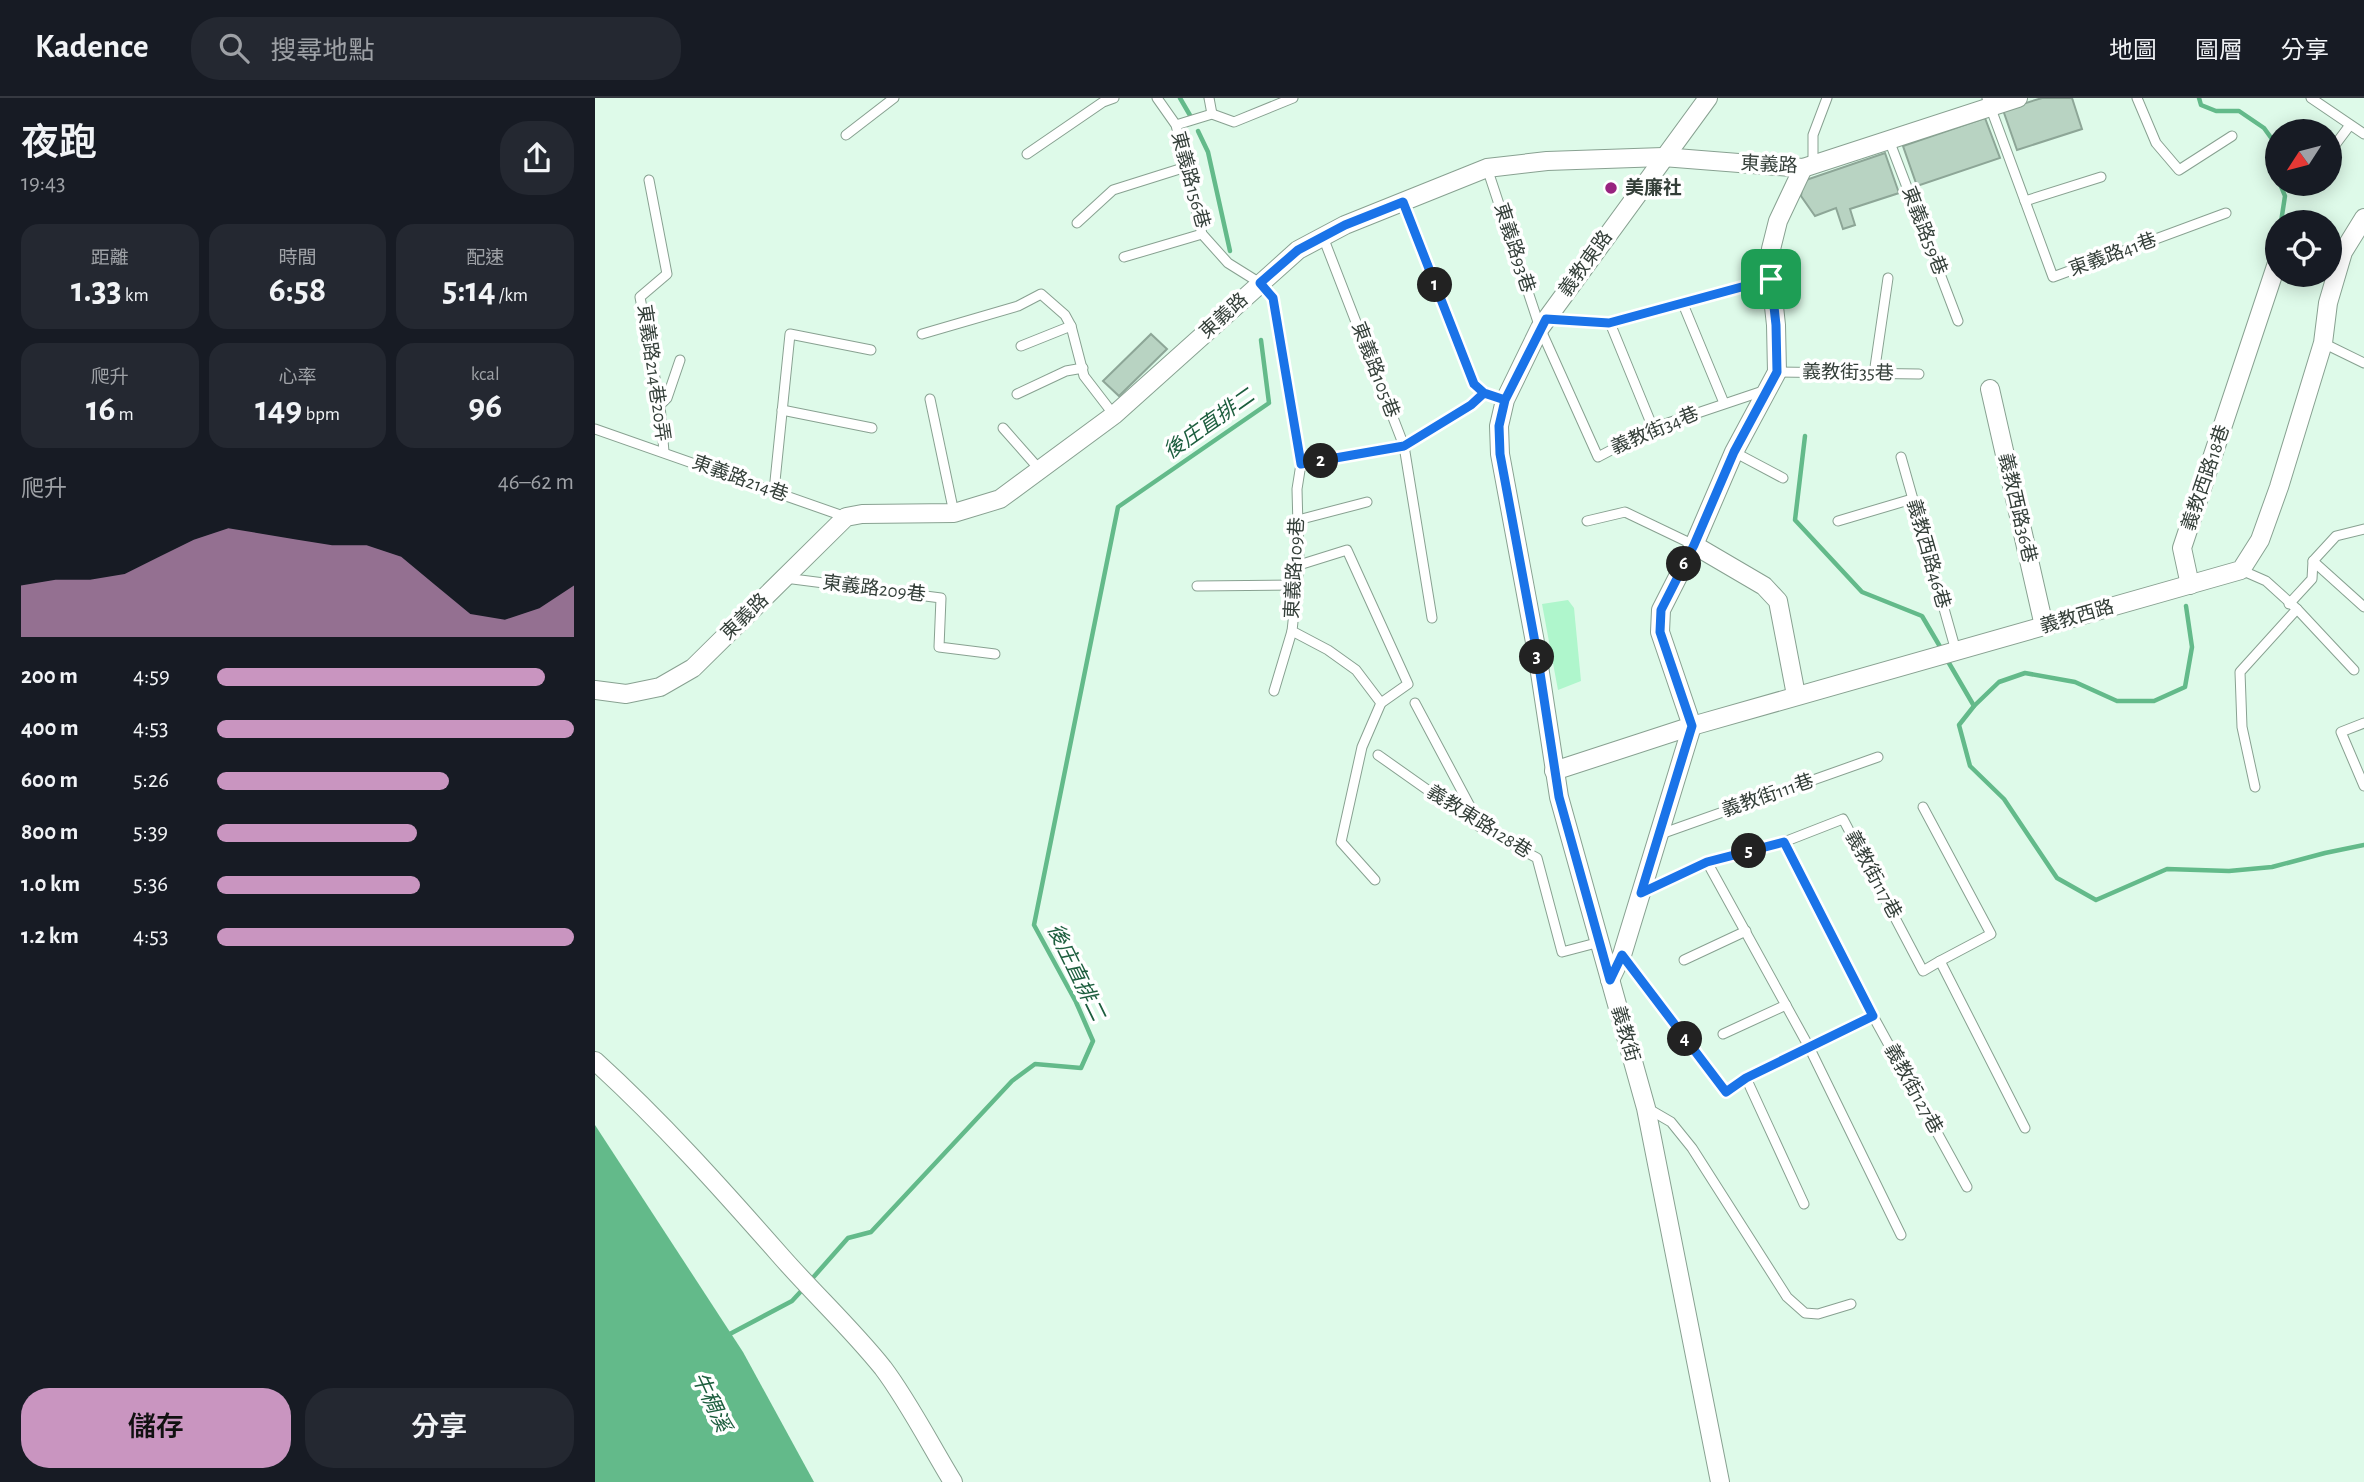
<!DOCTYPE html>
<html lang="zh-TW">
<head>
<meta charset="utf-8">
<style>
  body { margin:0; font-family:"Alegreya Sans","Noto Sans TC",sans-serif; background:#242831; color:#f1f3f6; height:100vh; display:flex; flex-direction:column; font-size:26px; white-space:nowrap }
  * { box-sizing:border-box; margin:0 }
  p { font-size:23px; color:#9ea1a6 }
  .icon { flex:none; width:38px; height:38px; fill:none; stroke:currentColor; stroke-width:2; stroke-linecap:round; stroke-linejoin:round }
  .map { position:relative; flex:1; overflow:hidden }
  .sheet { display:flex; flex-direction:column; background:#171b24; width:595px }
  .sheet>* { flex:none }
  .needle { width:46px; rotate:234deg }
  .buttons { position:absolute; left:1670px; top:21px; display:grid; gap:14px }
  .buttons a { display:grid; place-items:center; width:77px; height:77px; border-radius:50%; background:#171b24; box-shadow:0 4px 18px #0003; font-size:35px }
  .pin { position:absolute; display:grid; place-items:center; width:60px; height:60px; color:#fff; margin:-30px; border-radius:14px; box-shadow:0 4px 10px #0006 }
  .km { position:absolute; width:35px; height:35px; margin:-18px; border-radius:50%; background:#222; color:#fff; font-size:19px; line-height:35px; text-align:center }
  .round { display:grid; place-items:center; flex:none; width:74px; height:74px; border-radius:28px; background:#242831 }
  .summary { display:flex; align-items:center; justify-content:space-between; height:119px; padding:0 21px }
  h1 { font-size:38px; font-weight:600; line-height:52px }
  .metrics { display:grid; grid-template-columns:repeat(3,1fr); gap:10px; height:119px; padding:7px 21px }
  .metrics div { display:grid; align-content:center; border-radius:18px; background:#242831; text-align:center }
  .metrics b { font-size:35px; font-weight:600 }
  .metrics small { font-size:19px; font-weight:400 }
  .metrics p { font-size:19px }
  .chart { height:196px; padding:14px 21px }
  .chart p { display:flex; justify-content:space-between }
  .chart svg { width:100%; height:126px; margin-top:7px; fill:#c995c0; opacity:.7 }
  .primary-button { display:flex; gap:14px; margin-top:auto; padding:14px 21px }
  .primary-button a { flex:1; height:80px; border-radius:28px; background:#c995c0; color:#111; font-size:28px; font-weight:600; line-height:80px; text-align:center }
  .primary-button a+a { background:#242831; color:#f1f3f6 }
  ul { padding:0 21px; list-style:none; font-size:23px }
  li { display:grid; grid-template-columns:112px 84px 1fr; align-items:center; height:52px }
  li i { height:18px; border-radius:9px; background:#c995c0 }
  header { display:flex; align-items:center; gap:42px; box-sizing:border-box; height:98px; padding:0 35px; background:#171b24; border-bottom:2px solid #363941 }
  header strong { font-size:33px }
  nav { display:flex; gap:38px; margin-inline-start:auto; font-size:24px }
  .search { width:490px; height:63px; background:#242831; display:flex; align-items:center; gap:18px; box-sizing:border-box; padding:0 24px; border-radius:28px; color:#9ea1a6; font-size:26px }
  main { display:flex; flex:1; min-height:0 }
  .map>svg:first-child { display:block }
  .green { fill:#aff6cc }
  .water { fill:#63ba8a }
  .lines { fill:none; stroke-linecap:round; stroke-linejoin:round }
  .stream { stroke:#63ba8a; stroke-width:4.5 }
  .building { fill:#b8d3c2; stroke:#8da697; stroke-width:2 }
  .service-casing { stroke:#88a191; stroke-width:11 }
  .minor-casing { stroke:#88a191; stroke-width:20 }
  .service { stroke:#fff; stroke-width:9 }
  .minor { stroke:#fff; stroke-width:18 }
  .route-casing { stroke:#fff; stroke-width:14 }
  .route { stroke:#1a73e8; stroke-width:9 }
  .poi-dot { fill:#98237f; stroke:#fff; stroke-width:2.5 }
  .labels { text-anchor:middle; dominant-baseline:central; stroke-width:7; stroke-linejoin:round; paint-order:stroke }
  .street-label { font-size:19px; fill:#343f39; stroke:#fff }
  .poi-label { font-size:19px; font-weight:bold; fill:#343f39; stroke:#fff; text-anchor:start }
  .water-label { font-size:21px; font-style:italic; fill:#1d5e3e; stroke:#fff }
</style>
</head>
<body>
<header>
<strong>Kadence</strong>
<div class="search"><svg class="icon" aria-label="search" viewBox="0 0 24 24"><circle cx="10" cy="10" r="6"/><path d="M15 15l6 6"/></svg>搜尋地點</div>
<nav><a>地圖</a><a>圖層</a><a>分享</a></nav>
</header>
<main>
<section class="sheet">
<div class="summary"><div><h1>夜跑</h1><p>19:43</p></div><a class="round"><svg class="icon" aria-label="share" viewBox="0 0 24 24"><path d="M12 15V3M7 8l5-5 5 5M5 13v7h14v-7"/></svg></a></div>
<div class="metrics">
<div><p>距離</p><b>1.33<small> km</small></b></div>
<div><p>時間</p><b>6:58</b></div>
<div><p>配速</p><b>5:14<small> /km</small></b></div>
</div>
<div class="metrics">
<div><p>爬升</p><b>16<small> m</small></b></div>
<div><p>心率</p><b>149<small> bpm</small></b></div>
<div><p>kcal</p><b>96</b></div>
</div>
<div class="chart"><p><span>爬升</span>46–62 m</p>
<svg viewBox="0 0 160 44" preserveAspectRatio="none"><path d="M0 44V26L10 24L20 24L30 22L40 16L50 10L60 6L70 8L80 10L90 12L100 12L110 16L120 26L130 36L140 38L150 34L160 26V44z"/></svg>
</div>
<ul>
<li><b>200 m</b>4:59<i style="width:92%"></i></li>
<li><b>400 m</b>4:53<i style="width:100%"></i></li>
<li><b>600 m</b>5:26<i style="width:65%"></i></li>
<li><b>800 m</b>5:39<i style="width:56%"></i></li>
<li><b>1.0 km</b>5:36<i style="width:57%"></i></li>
<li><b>1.2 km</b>4:53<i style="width:100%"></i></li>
</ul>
<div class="primary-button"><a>儲存</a><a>分享</a></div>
</section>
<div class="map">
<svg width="1769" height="1384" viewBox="0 0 1769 1384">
  <rect width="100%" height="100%" fill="#defae9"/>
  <polygon class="green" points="973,502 979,510 986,583 963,592 947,506"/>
  <polygon class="water" points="0,1027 148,1254 219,1384 0,1384"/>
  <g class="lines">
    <g class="stream">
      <polyline points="585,0 596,19"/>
      <polyline points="1604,0 1606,7 1621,13 1644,13 1669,30 1682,48"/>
      <polyline points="603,33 613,54 635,153"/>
      <polyline points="1682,56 1682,77"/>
      <polyline points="1685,86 1690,98 1686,124"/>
      <polyline points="1210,338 1200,422 1267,494 1327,518 1347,552"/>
      <polyline points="1591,508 1597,549 1590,589 1559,603 1522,603 1480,584 1430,575 1404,584 1379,608 1364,627 1375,668 1409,701 1462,780 1501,802 1572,771 1634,773 1677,769 1730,755 1769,747"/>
      <polyline points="1351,560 1379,608"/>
      <polyline points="215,1183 253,1140 276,1134 417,983 440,966 486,970 498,943 481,904 439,827 523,409 674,305 666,242"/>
      <polyline points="131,1238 197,1203 209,1190"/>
    </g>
  </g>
  <g class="building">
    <polygon points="1447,0 1477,0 1487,31 1422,52 1408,12"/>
    <polygon points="1390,20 1405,60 1322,88 1308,48"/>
    <polygon points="1290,55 1304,95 1255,111 1260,127 1248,131 1241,110 1220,118 1206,98 1208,83"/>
    <polygon points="556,236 572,251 524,298 508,283"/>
  </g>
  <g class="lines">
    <g class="service-casing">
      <g id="service">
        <polyline points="562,0 581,27 607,136 633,165 665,185 678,200 706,366 702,391 704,467 697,533 733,552 761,572 786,605 767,649 746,744 780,782"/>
        <polyline points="614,0 617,16"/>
        <polyline points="1392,0 1458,179 1631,115"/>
        <polyline points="1542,0 1561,45 1584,72 1637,38"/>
        <polyline points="1716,0 1769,36"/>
        <polyline points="581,27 617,16 639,24 698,0"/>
        <polyline points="251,37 299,0"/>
        <polyline points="1294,42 1363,223"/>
        <polyline points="1734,55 1755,27"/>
        <polyline points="432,56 508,4 519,0"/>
        <polyline points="1218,67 1218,37 1232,0"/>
        <polyline points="892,70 945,230 1003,359 1058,330 1171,292"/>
        <polyline points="54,82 72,176 45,199 65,307 69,354"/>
        <polyline points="1712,87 1713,86"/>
        <polyline points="1430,103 1506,79"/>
        <polyline points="808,104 879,286 889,295 910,302"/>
        <polyline points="482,125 518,92 591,69"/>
        <polyline points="529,159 607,136"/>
        <polyline points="1088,206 1129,305"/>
        <polyline points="953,221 1015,225 1176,181"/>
        <polyline points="1015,225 1058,330"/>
        <polyline points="327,236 423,208 446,196 470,217 476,228 489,278 519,317"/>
        <polyline points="1728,245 1769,265"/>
        <polyline points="426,248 476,228"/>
        <polyline points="1182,274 1324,276"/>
        <polyline points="1279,276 1293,180"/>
        <polyline points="422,296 471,273 488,270"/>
        <polyline points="335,301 359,415"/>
        <polyline points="65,307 72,300 85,262"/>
        <polyline points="187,312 277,330"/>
        <polyline points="408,330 445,372"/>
        <polyline points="0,331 251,419"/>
        <polyline points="1139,354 1188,380"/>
        <polyline points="1306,359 1361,553"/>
        <polyline points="706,366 809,348 728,139"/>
        <polyline points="179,393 195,236 276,252"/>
        <polyline points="703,422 772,404"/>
        <polyline points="992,423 1030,414 1099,447"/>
        <polyline points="1243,423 1317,401"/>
        <polyline points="1718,463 1769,509"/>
        <polyline points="704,467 752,452 813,586 786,605"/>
        <polyline points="1646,472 1671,483 1702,511 1645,574 1647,629 1660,689"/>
        <polyline points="190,480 346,500 344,549 400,556"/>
        <polyline points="602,488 702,487"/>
        <polyline points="1694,506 1717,481 1718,463 1741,438 1769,431"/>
        <polyline points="1702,511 1759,572"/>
        <polyline points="837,520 809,348 876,307 889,295"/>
        <polyline points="679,593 697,533"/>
        <polyline points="820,605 885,727"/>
        <polyline points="1769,625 1746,634 1769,688"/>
        <polyline points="783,657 885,729 942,760 967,854 1005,844"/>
        <polyline points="1328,709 1396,836 1345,863"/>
        <polyline points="1063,737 1283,659"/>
        <polyline points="1189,744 1248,721 1328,873 1345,863 1430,1030"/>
        <polyline points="1112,764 1214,949 1306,1137"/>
        <polyline points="1048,795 1112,764 1189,744 1278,918"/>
        <polyline points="1027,857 1131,994 1151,980 1278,918 1372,1089"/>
        <polyline points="1089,862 1151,833"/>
        <polyline points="1128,936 1191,907"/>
        <polyline points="1151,980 1209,1106"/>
        <polyline points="1052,1010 1076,1024 1097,1050 1192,1199 1210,1215 1223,1216 1256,1206"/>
      </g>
    </g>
    <g class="minor-casing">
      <g id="minor">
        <polyline points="1113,0 945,230 910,302 904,328 905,356 942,555 964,699 1051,1010 1125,1384"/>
        <polyline points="1395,291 1449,528"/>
        <polyline points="1099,447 1169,488 1183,503 1201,597"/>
        <polyline points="1595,487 1587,450 1682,165"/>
        <polyline points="0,592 31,596 65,589 98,570 251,419 267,416 359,415 405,401 519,317 703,152 750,127 892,70 952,63 1068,59 1208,70 1423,0"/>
        <polyline points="959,673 1097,628 1646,472 1665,442 1684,389 1728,245 1733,205 1748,154 1769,120"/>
        <polyline points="1015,882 1027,857 1097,628 1065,534 1066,512 1099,447 1139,354 1182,274 1181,227 1176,181 1176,151 1183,123 1208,70"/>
        <path d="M0 963C66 1023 125 1089 184 1156 218 1195 256 1230 288 1270 313 1303 336 1348 358 1384"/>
      </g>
    </g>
    <use href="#service" class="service"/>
    <use href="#minor" class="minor"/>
  </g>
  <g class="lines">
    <g class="route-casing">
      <polyline id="route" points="1176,181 1014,225 951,221 910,302 889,295 879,286 808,104 750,127 703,152 665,185 678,200 706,366 809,348 876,307 889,295 910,302 904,328 905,356 942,555 964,699 1015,882 1027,857 1131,994 1151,980 1278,918 1189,744 1112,764 1046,795 1097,628 1065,534 1066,512 1099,447 1139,354 1182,274 1181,227 1176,181"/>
    </g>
    <use href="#route" class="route"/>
  </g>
  <circle class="poi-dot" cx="1016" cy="90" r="7"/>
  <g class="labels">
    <g class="street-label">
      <text transform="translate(1174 67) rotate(3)">東義路</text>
      <text transform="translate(595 82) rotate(75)">東義路156巷</text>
      <text transform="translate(1329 133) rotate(69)">東義路59巷</text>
      <text transform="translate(919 150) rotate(72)">東義路93巷</text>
      <text transform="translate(1518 157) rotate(-20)">東義路41巷</text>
      <text transform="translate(991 166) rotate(-54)">義教東路</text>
      <text transform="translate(629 218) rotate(-42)">東義路</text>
      <text transform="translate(780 272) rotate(69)">東義路105巷</text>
      <text transform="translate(58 275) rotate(82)">東義路214巷20弄</text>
      <text transform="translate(1253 275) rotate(1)">義教街35巷</text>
      <text transform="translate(1060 333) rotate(-23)">義教街34巷</text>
      <text transform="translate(1611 380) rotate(-71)">義教西路18巷</text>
      <text transform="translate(145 381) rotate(20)">東義路214巷</text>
      <text transform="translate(1422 410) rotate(77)">義教西路36巷</text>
      <text transform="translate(1333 456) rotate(74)">義教西路46巷</text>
      <text transform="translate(700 470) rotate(-87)">東義路109巷</text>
      <text transform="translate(279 491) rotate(7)">東義路209巷</text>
      <text transform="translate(150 519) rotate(-44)">東義路</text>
      <text transform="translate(1482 519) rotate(-16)">義教西路</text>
      <text transform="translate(1173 698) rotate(-19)">義教街111巷</text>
      <text transform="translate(884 724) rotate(32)">義教東路128巷</text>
      <text transform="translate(1278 777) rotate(62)">義教街117巷</text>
      <text transform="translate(1030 936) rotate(74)">義教街</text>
      <text transform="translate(1318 991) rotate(61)">義教街127巷</text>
    </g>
    <g class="poi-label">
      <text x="1030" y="90">美廉社</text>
    </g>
    <g class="water-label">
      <text transform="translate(614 326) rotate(-35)">後庄直排二</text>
      <text transform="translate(481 874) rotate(64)">後庄直排二</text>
      <text transform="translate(116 1304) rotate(65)">牛稠溪</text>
    </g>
  </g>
</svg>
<div class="buttons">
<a><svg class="needle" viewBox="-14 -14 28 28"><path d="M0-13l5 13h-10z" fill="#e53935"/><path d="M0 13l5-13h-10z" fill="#9ea1a6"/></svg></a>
<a><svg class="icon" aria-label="locate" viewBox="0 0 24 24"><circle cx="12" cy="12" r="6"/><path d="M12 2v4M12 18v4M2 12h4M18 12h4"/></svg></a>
</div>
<div class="pin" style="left:1176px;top:181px;background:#1e9e55"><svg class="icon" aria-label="arrive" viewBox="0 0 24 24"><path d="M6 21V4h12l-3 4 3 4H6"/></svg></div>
<b class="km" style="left:840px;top:187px">1</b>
<b class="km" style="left:726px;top:363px">2</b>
<b class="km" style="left:942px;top:559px">3</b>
<b class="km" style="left:1090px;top:941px">4</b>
<b class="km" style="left:1154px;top:753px">5</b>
<b class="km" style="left:1089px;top:466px">6</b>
</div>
</main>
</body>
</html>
